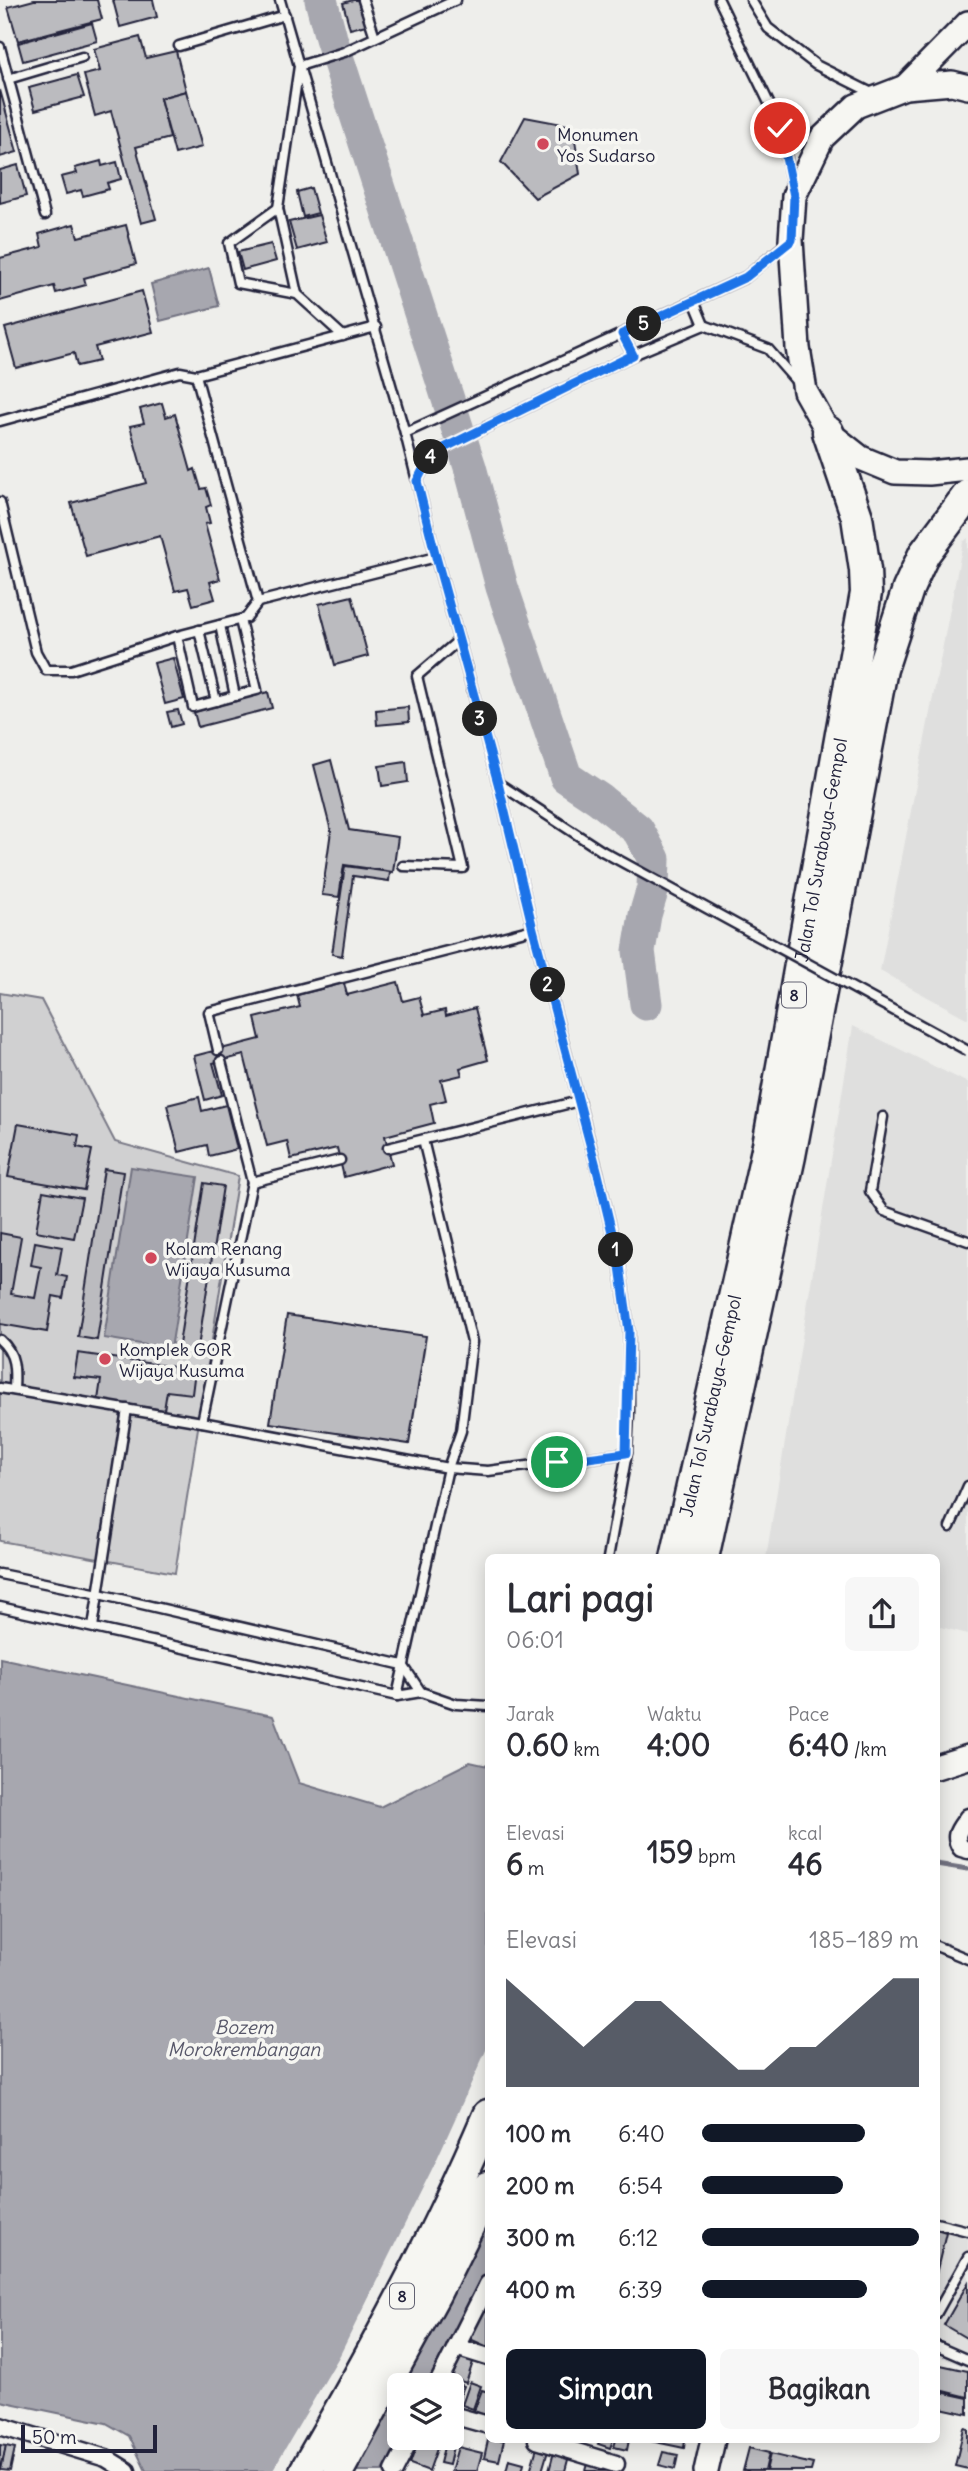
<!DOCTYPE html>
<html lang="id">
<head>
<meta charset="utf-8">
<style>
  body { margin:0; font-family:Delius,sans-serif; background:#f7f7f7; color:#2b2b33; height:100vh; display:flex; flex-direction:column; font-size:26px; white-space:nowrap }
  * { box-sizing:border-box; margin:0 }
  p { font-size:23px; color:#7c7c81 }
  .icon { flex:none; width:38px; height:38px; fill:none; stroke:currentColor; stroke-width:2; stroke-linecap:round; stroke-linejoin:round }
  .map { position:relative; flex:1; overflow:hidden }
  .sheet { position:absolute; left:485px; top:1554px; width:455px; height:889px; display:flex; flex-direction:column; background:#fff; border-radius:10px; box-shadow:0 4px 18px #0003 }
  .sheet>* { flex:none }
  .controls { position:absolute; left:387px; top:2373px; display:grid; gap:14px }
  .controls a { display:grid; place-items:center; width:77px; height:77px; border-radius:10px; background:#fff; box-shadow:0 4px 18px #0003; font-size:35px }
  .scale { position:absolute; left:21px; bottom:18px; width:136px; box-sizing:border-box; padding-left:7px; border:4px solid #22223b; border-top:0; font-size:19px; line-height:24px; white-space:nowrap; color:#22223b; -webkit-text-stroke:5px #f6f6f2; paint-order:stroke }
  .pin { position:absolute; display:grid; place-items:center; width:60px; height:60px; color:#fff; margin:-30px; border:4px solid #fff; border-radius:50%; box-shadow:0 2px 7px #0007 }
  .km { position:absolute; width:35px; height:35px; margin:-18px; border-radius:50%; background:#222; color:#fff; font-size:19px; line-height:35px; text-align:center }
  .round { display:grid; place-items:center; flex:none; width:74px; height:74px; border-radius:10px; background:#f7f7f7 }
  .summary { display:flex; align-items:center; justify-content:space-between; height:119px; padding:0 21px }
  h1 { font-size:38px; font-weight:800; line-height:52px }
  .stats { display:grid; grid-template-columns:repeat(3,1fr); gap:10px; height:119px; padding:7px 21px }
  .stats div { display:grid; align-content:center }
  .stats b { font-size:30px; font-weight:800 }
  .stats small { font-size:19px; font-weight:400 }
  .stats p { font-size:19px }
  .chart { height:196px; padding:14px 21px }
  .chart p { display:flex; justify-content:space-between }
  .chart svg { width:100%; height:126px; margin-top:7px; fill:#111827; opacity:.7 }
  .cta { display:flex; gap:14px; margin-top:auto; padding:14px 21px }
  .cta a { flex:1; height:80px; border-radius:10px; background:#111827; color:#fff; font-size:28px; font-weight:800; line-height:80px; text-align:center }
  .cta a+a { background:#f7f7f7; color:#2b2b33 }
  ul { padding:0 21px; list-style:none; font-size:23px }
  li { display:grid; grid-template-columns:112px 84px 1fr; align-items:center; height:52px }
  li i { height:18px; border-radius:9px; background:#111827 }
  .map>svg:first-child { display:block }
  .built { fill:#dfdfde }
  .green { fill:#d0d0d1; stroke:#797986; stroke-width:2 }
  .water { fill:#a7a7af; stroke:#727281; stroke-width:2 }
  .pier { fill:#eeeeeb }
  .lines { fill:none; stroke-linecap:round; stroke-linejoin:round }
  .stream { stroke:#727281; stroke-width:5 }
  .river { stroke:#a7a7af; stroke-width:33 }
  .building { fill:#bbbbbf; stroke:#22223b; stroke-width:2 }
  .lane-casing { stroke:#22223b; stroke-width:13 }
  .street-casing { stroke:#22223b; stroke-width:21 }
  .secondary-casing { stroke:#22223b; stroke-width:28 }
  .highway-casing { stroke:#22223b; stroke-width:35 }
  .lane { stroke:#f6f6f2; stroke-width:8 }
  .street { stroke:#f6f6f2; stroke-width:16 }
  .secondary { stroke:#f6f6f2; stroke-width:23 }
  .highway { stroke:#f6f6f2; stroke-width:30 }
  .lane-bridge-casing { stroke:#22223b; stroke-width:13; stroke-linecap:butt }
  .lane-bridge { stroke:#f6f6f2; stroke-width:8 }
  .route-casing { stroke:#fff; stroke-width:14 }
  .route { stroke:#1a73e8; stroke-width:9 }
  .poi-dot { fill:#d1495b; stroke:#f6f6f2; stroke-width:2.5 }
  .labels { text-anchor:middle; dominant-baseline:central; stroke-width:7; stroke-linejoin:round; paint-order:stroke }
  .shield { fill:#f6f6f2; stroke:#626272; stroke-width:2 }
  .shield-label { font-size:16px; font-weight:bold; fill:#22223b }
  .poi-label { font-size:18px; fill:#22223b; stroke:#f6f6f2; text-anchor:start }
  .street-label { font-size:18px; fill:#22223b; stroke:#f6f6f2 }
  .water-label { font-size:19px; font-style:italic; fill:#575769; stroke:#f6f6f2 }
</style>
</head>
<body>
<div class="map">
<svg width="968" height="2471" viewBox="0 0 968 2471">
  <rect width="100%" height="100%" fill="#eeeeeb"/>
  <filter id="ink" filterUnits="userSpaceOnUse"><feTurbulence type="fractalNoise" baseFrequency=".0143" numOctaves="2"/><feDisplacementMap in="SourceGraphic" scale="14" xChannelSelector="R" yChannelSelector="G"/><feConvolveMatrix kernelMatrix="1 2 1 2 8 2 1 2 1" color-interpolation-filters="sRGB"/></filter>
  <g filter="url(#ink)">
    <g class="built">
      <polygon points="968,538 968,1019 880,971 963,542"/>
      <polygon points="853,1026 968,1083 968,1634 936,1626 936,1558 766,1558"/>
      <polygon points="936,2222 968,2231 968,2368 936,2356"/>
    </g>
    <polygon class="green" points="0,993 41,1000 115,1142 238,1176 175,1573 0,1541"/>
    <g class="water">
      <polygon points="209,268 219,306 160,321 151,284"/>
      <polygon points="131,1167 198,1177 171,1349 104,1338"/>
      <polygon points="0,1658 273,1716 299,1783 380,1807 470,1762 488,1766 488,2270 428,2385 399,2385 400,2438 383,2471 146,2471 129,2436 106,2423 0,2401"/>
    </g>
    <polygon class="pier" points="488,2046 488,2207 349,2471 272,2471 340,2355 436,2161"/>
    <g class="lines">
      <polyline class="stream" points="936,1864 968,1869"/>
      <polyline class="river" points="321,0 331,38 470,467 502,587 566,777 599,799 638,830 654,859 653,888 645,915 639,951 646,1004"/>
    </g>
    <g class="building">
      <polygon points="34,0 97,0 102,19 18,41 8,7"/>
      <polygon points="113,0 153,0 157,17 120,27"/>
      <polygon points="353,0 359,0 366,25 350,29 343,3"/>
      <polygon points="92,23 97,41 23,61 18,43"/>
      <polygon points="140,37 146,58 176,51 186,91 160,98 170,138 136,147 156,219 141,223 111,111 95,116 84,75 100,71 94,49"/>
      <polygon points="77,75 84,97 35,110 29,88"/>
      <polygon points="0,90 17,152 0,157"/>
      <polygon points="186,91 202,147 175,154 160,98"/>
      <polygon points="525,117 573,126 580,174 535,198 501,162"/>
      <polygon points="101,161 102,166 117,162 121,179 107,183 109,189 83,196 81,190 66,194 61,177 77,173 75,168"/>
      <polygon points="18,165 26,196 0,203 0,170"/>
      <polygon points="311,188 318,213 303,217 297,192"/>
      <polygon points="319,215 327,242 297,250 289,222"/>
      <polygon points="74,224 78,237 126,225 136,264 84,278 86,285 56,293 54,286 0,301 0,258 42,247 39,234"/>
      <polygon points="271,244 276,261 243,270 238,252"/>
      <polygon points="142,291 153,332 95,347 99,361 77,366 74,353 16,368 5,328"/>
      <polygon points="162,403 166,417 175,414 191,471 195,469 201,489 206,488 211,505 206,507 210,523 205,524 220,579 210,582 215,599 193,605 188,588 175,591 160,536 86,556 71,503 146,483 130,426 144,423 140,409"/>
      <polygon points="352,596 368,656 335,665 319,604"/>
      <polygon points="173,658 184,699 165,704 154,663"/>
      <polygon points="268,692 272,708 198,727 194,712"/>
      <polygon points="408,707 409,722 377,725 376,710"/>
      <polygon points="178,710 182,724 171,727 167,712"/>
      <polygon points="331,760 349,830 398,837 393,872 344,865 339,897 322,895 331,831 314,765"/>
      <polygon points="406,762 408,782 382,786 379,766"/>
      <polygon points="345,866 390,872 389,881 353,876 342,956 332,954"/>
      <polygon points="398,982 403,1001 419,997 424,1015 445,1010 446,1016 475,1008 488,1060 460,1068 462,1075 441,1080 446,1100 430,1104 434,1123 385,1136 392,1164 344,1177 337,1148 291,1159 287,1141 267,1146 244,1055 213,1063 222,1095 205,1100 194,1056 260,1039 255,1018 300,1007 297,995 344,983 347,995"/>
      <polygon points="199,1097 202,1111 226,1105 237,1149 209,1156 207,1145 179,1152 167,1105"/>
      <polygon points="18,1124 79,1135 77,1147 92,1150 84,1190 8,1177"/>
      <polygon points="104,1169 123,1172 97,1340 78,1337"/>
      <polygon points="204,1183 223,1186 197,1354 178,1351"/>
      <polygon points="43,1191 82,1198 74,1238 36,1231"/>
      <polygon points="0,1233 21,1237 11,1294 35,1298 41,1267 31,1265 35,1242 62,1247 57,1275 67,1277 63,1298 53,1296 47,1332 0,1324"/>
      <polygon points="287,1315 426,1336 409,1444 270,1423"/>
      <polygon points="78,1353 195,1370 192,1394 167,1391 164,1410 98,1400 101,1380 74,1377"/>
      <polygon points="936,2229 946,2232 936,2274"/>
      <polygon points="968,2283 968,2339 944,2325"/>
      <polygon points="483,2309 488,2312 488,2347 470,2339"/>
      <polygon points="462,2351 475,2356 466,2383 452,2378"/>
      <polygon points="936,2364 968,2371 968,2397 936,2389"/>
      <polygon points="450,2380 464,2386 455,2409 452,2408 452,2385 448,2385"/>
      <polygon points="470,2382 481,2386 473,2409 462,2405"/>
      <polygon points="482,2390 488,2392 487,2416 474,2411"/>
      <polygon points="936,2391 968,2398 968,2414 936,2407"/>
      <polygon points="452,2415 464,2419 457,2441 447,2438 452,2438"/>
      <polygon points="964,2428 968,2429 968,2469 955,2466"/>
      <polygon points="419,2438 440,2440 429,2471 410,2464"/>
      <polygon points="446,2439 454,2442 449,2465 440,2463"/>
      <polygon points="488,2440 504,2440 499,2461 484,2458"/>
      <polygon points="600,2440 613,2440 610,2448 598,2444"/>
      <polygon points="616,2440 629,2440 627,2450 614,2447"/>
      <polygon points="646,2440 685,2440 684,2448"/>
      <polygon points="539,2441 550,2444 542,2471 530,2471"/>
      <polygon points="0,2445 6,2446 1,2470 0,2470"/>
      <polygon points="6,2446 15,2448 10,2471 1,2470"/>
      <polygon points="458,2447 482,2453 477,2471 451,2471"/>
      <polygon points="555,2448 570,2452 565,2471 549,2471"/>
      <polygon points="749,2448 769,2453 765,2471 743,2471"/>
      <polygon points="663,2452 678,2455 675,2469 659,2465"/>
      <polygon points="770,2454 813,2464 811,2471 766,2471"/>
      <polygon points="509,2459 524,2463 522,2471 506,2471"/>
      <polygon points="589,2460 610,2465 608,2471 586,2471"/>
    </g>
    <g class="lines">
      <g class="lane-casing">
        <g id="lane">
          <polyline points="280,0 405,433 436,557 498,783 533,929 598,1173 620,1266 629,1331 629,1414 627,1453 608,1558"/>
          <polyline points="363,0 375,37"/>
          <polyline points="719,0 781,128 792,186"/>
          <polyline points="751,0 768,28 816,65 874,94"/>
          <polyline points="179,46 285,15"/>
          <polyline points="0,47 45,215"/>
          <polyline points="8,79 82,57"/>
          <polyline points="278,208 297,294"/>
          <polyline points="694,301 704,325"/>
          <polyline points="622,334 633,355"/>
          <polyline points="343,336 297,294 238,283 229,243 278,208 299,66 344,52 456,0"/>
          <polyline points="196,375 258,602"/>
          <polyline points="0,421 180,372 196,375 376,327"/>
          <polyline points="405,433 746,277 786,244"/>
          <polyline points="417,481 428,460 442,449 633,355 704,325 768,349 796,381"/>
          <polyline points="0,502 36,652 46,670 71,670 177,636 246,618 258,602 436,557"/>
          <polyline points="220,625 235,696"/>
          <polyline points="199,630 216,701"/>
          <polyline points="177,636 193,707 257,690 240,620"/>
          <polyline points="498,783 602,851"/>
          <polyline points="403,866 463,868 417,676 459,640"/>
          <polyline points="218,1050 209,1012 533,929"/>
          <polyline points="221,1061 252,1182"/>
          <polyline points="883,1117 870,1191 884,1211 968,1241"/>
          <polyline points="388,1148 579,1101"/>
          <path d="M0 1340C16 1354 15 1370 14 1390"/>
          <polyline points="0,1388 202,1422 448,1468 488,1471 627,1453"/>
          <polyline points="202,1422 252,1182 340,1160"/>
          <polyline points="950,1527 968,1486"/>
          <polyline points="0,1574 99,1594 403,1665 421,1692"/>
          <polyline points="0,1607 397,1696 421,1692 456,1704 488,1706"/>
          <polyline points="93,1627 127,1409"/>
          <polyline points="397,1696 448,1468 461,1431 472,1342 423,1140"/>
          <polyline points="936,1946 968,1959"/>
          <polyline points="936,2223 968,2231"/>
          <polyline points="936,2314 968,2257"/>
          <polyline points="936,2346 968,2360"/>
        </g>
      </g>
      <g class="street-casing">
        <g id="street">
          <path d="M968 1817C960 1829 952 1835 961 1848L968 1850"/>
          <polyline points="456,2347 488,2357"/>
          <polyline points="437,2385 488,2284"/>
          <polyline points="452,2415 488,2425"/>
          <polyline points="0,2426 106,2458 127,2471"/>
          <polyline points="537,2440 616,2464"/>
          <polyline points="394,2471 411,2438"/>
        </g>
      </g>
      <g class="secondary-casing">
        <g id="secondary">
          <polyline points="905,87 968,23"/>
          <polyline points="968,87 952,83 905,87 856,106 822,138 794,196 791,240 798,348 805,391 828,432 861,458 895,472 929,473 968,469"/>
          <polyline points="936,1767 968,1757"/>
          <polyline points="706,2471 713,2440"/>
        </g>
      </g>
      <g class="highway-casing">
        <g id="highway">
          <path id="s1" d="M676 1558 768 1145 866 593 865 570 857 517 828 432"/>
          <polyline points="703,1558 790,1156 882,669 908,589 924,554 968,495"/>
          <path d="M305 2471C372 2355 436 2238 488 2115"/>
          <polyline points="338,2471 435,2294 488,2187"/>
        </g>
      </g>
      <use href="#lane" class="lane"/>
      <use href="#street" class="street"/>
      <use href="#secondary" class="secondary"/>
      <use href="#highway" class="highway"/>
      <g class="lane-bridge-casing">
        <polyline id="lane-bridge" points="602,851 968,1051"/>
      </g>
      <use href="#lane-bridge" class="lane-bridge"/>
    </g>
  </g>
  <g class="lines" filter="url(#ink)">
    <g class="route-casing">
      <polyline id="route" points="557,1462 626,1453 629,1331 620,1266 598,1174 533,929 498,783 436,557 417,481 428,460 442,449 633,355 622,334 746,277 792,240 794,196 780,128"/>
    </g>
    <use href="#route" class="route"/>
  </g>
  <g class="poi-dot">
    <circle cx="543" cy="144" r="7"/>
    <circle cx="151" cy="1258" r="7"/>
    <circle cx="105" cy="1359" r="7"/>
  </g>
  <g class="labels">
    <g class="shield">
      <rect x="782" y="982.5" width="24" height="25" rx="5"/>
      <rect x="390" y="2283.5" width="24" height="25" rx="5"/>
    </g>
    <g class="shield-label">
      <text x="794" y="995">8</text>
      <text x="402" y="2296">8</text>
    </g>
    <g class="poi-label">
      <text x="557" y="134">Monumen<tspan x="557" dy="21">Yos Sudarso</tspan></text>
      <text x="165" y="1248">Kolam Renang<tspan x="165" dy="21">Wijaya Kusuma</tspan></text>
      <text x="119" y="1349">Komplek GOR<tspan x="119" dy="21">Wijaya Kusuma</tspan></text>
    </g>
    <g class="street-label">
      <text stroke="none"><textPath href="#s1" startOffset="723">Jalan Tol Surabaya–Gempol</textPath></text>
      <text stroke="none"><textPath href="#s1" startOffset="156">Jalan Tol Surabaya–Gempol</textPath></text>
    </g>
    <g class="water-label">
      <text x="244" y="2027">Bozem<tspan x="244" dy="22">Morokrembangan</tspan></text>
    </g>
  </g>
</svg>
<div class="controls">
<a><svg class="icon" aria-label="layers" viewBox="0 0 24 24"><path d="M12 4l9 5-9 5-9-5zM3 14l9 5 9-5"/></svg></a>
</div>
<div class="scale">50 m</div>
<div class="pin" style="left:557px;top:1462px;background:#1e9e55"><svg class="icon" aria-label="arrive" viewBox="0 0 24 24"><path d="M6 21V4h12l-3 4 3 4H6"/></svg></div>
<div class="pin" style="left:780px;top:128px;background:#d93025"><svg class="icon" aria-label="check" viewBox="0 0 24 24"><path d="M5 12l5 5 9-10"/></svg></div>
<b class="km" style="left:616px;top:1250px">1</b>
<b class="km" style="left:548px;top:985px">2</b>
<b class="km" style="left:480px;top:719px">3</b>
<b class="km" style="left:431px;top:457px">4</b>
<b class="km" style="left:644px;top:324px">5</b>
<section class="sheet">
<div class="summary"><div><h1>Lari pagi</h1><p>06:01</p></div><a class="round"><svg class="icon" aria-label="share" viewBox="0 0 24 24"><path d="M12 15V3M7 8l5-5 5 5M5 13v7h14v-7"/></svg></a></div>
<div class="stats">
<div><p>Jarak</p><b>0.60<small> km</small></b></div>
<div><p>Waktu</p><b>4:00</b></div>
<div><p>Pace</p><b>6:40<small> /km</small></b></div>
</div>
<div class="stats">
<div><p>Elevasi</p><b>6<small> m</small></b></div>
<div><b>159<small> bpm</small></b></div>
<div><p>kcal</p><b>46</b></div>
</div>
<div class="chart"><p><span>Elevasi</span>185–189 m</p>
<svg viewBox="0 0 160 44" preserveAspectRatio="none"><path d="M0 44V6L10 14L20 22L30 30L40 22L50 14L60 14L70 22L80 30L90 38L100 38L110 30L120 30L130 22L140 14L150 6L160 6V44z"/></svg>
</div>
<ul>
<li><b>100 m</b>6:40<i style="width:75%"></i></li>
<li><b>200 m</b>6:54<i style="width:65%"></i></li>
<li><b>300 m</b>6:12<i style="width:100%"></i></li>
<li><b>400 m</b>6:39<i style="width:76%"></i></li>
</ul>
<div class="cta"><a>Simpan</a><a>Bagikan</a></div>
</section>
</div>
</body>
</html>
